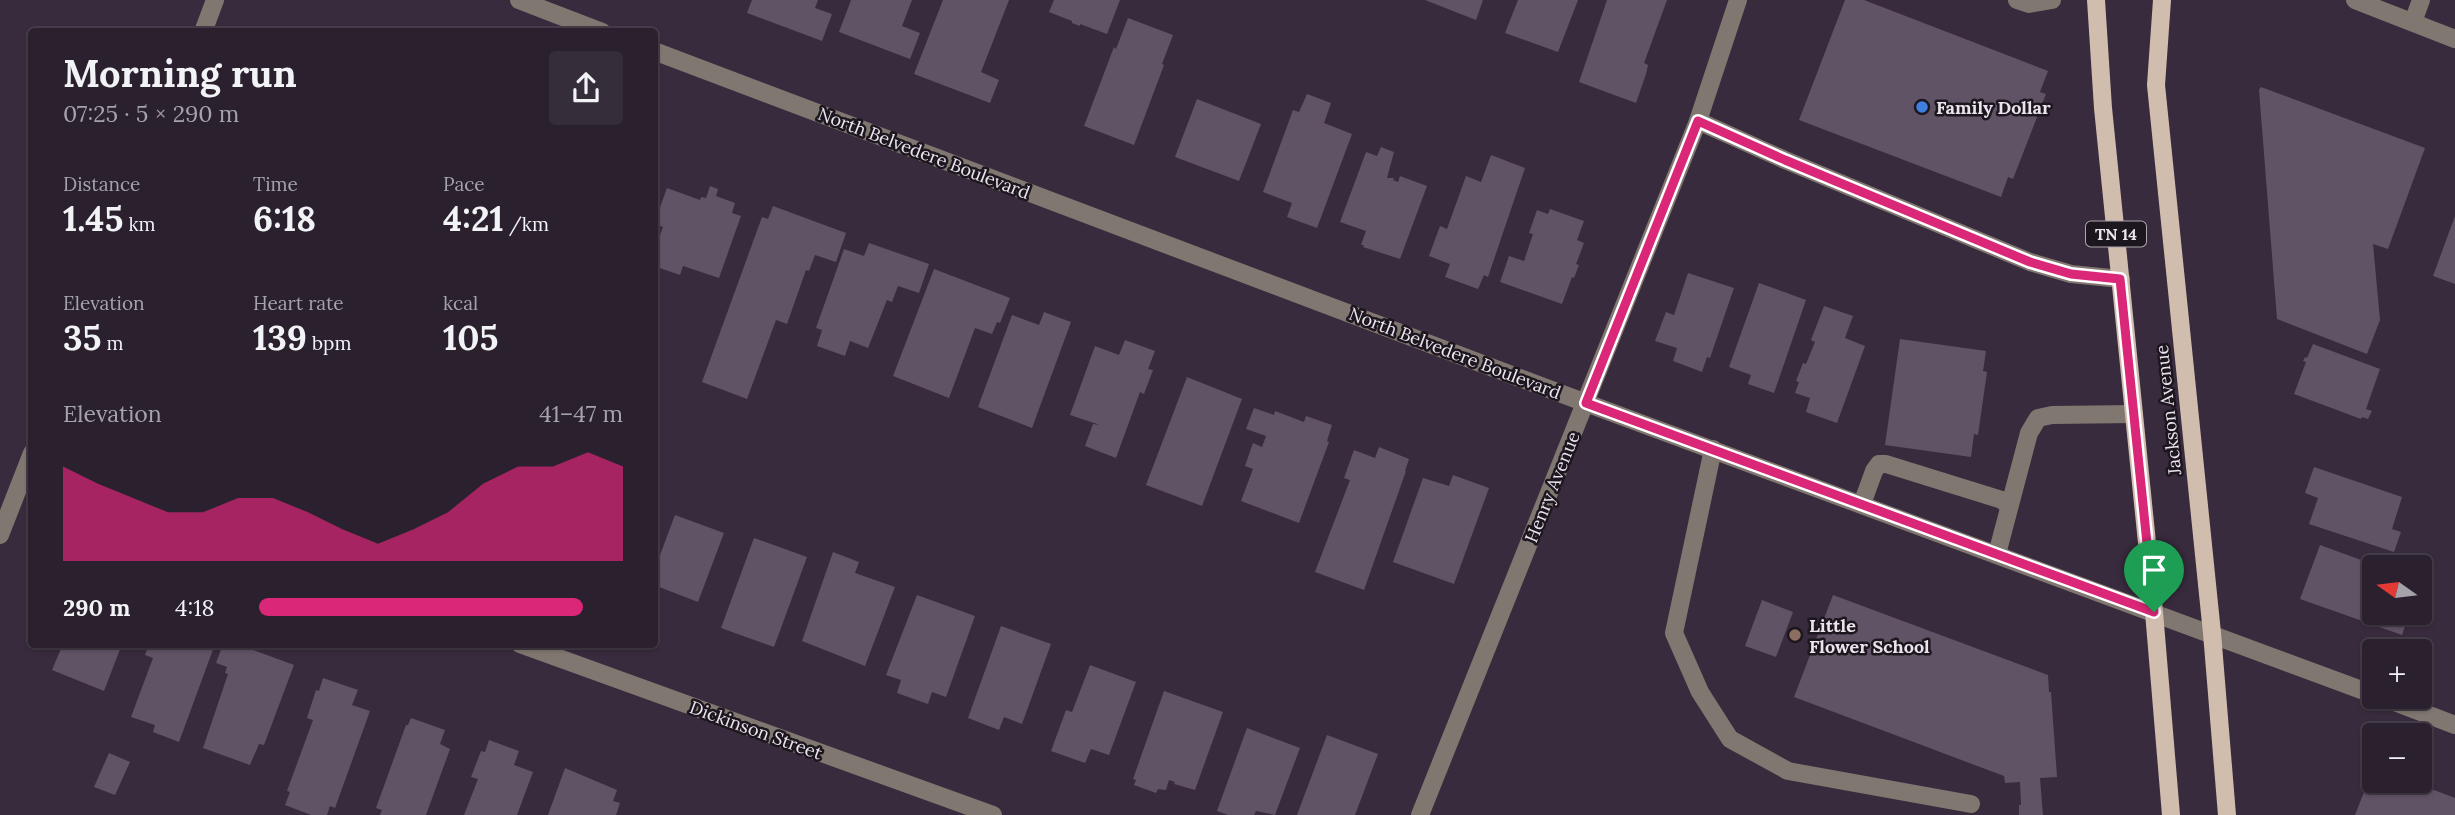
<!DOCTYPE html>
<html lang="en">
<head>
<meta charset="utf-8">
<style>
  body { margin:0; font-family:Lora,serif; background:#362d3a; color:#f1f3f6; height:100vh; display:flex; flex-direction:column; font-size:26px; white-space:nowrap }
  * { box-sizing:border-box; margin:0 }
  p { font-size:23px; color:#a5a3aa }
  .icon { flex:none; width:38px; height:38px; fill:none; stroke:currentColor; stroke-width:2; stroke-linecap:round; stroke-linejoin:round }
  .map { position:relative; flex:1; overflow:hidden }
  .sheet { position:absolute; left:28px; top:28px; width:630px; height:620px; display:flex; flex-direction:column; background:#2a202e; border-radius:7px; box-shadow:0 2px 5px #0004,0 0 0 2px #463e4a }
  .sheet>* { flex:none }
  .needle { width:46px; rotate:284deg }
  .controls { position:absolute; left:2362px; top:555px; display:grid; gap:14px }
  .controls a { display:grid; place-items:center; width:70px; height:70px; border-radius:7px; background:#2a202e; box-shadow:0 2px 5px #0004,0 0 0 2px #463e4a; font-size:35px }
  .pin { position:absolute; display:grid; place-items:center; width:60px; height:60px; color:#fff; margin:-72px -30px; border-radius:50% 50% 50% 0; rotate:-45deg; box-shadow:0 0 7px #0007 }
  .pin .icon { rotate:45deg }
  .round { display:grid; place-items:center; flex:none; width:74px; height:74px; border-radius:7px; background:#362d3a }
  .overview { display:flex; align-items:center; justify-content:space-between; height:119px; padding:0 35px }
  h1 { font-size:38px; font-weight:700; line-height:52px }
  .stats { display:grid; grid-template-columns:repeat(3,1fr); gap:10px; height:119px; padding:7px 35px }
  .stats div { display:grid; align-content:center }
  .stats b { font-size:35px; font-weight:700 }
  .stats small { font-size:19px; font-weight:400 }
  .stats p { font-size:19px }
  .chart { height:196px; padding:14px 35px }
  .chart p { display:flex; justify-content:space-between }
  .chart svg { width:100%; height:126px; margin-top:7px; fill:#db2777; opacity:.7 }
  ul { padding:0 35px; list-style:none; font-size:23px }
  li { display:grid; grid-template-columns:112px 84px 1fr; align-items:center; height:52px }
  li i { height:18px; border-radius:9px; background:#db2777 }
  .map>svg:first-child { display:block }
  .building { fill:#615366 }
  .lines { fill:none; stroke-linecap:round; stroke-linejoin:round }
  .minor { stroke:#807770; stroke-width:18 }
  .major { stroke:#d0bdae; stroke-width:18 }
  .route-casing { stroke:#fff; stroke-width:14 }
  .route { stroke:#db2777; stroke-width:9 }
  .shop-dot { fill:#3f7fe0; stroke:#1c161e; stroke-width:2.5 }
  .education-dot { fill:#8d6e63; stroke:#1c161e; stroke-width:2.5 }
  .labels { text-anchor:middle; dominant-baseline:central; stroke-width:5; stroke-linejoin:round; paint-order:stroke }
  .shield { fill:#1c161e; stroke:#aea6b0; stroke-width:2 }
  .shield-label { font-size:16px; font-weight:bold; fill:#ece3ef }
  .poi-label { font-size:18px; font-weight:bold; fill:#ece3ef; stroke:#1c161e; text-anchor:start }
  .street-label { font-size:18px; fill:#ece3ef; stroke:#1c161e }
</style>
</head>
<body>
<div class="map">
<svg width="2455" height="815" viewBox="0 0 2455 815">
  <rect width="100%" height="100%" fill="#382b3d"/>
  <g class="building">
    <polygon points="752,0 818,0 815,8 832,14 822,41 747,13"/>
    <polygon points="851,0 912,0 902,26 920,33 910,59 839,32"/>
    <polygon points="943,0 1009,0 981,72 999,80 990,103 914,74"/>
    <polygon points="1054,0 1120,0 1107,34 1080,24 1080,26 1072,23 1072,21 1049,12"/>
    <polygon points="1425,0 1483,0 1476,20"/>
    <polygon points="1518,0 1578,0 1558,52 1505,33"/>
    <polygon points="1607,0 1667,0 1644,63 1648,65 1646,74 1636,103 1579,82"/>
    <polygon points="1845,0 1864,0 2048,71 2040,92 2046,94 2013,179 2008,177 2001,197 1799,120"/>
    <polygon points="1128,18 1173,35 1162,64 1164,65 1134,145 1084,126 1114,47 1116,49"/>
    <polygon points="2261,87 2425,148 2388,249 2373,244 2380,320 2367,354 2277,319 2259,90"/>
    <polygon points="1307,94 1331,103 1324,123 1352,134 1317,228 1287,217 1292,203 1263,192 1293,110 1299,112"/>
    <polygon points="1197,99 1261,124 1239,181 1175,157"/>
    <polygon points="1381,147 1394,152 1387,178 1394,178 1393,180 1398,182 1400,176 1427,186 1400,259 1363,247 1364,245 1361,245 1366,231 1340,222 1366,152 1377,156"/>
    <polygon points="1491,155 1525,168 1488,277 1484,275 1478,289 1445,277 1450,264 1429,256 1440,226 1447,229 1466,176 1481,182"/>
    <polygon points="710,186 718,189 716,196 735,203 732,213 741,216 719,278 683,266 680,275 654,266 658,254 654,251 663,227 654,224 667,188 700,200 701,197 706,198"/>
    <polygon points="773,206 846,233 836,262 815,255 809,271 806,270 787,324 776,320 747,399 702,382 762,217 768,219"/>
    <polygon points="1550,209 1584,221 1577,240 1584,243 1576,264 1579,265 1574,278 1572,277 1562,304 1500,282 1509,256 1524,261 1533,234 1529,233 1537,210 1548,214"/>
    <polygon points="2455,216 2455,284 2433,276"/>
    <polygon points="869,243 929,264 919,293 898,286 892,302 887,300 868,348 850,341 845,356 817,346 822,330 816,328 844,249 864,256"/>
    <polygon points="934,269 1010,298 1000,323 997,322 992,334 975,328 949,398 893,376"/>
    <polygon points="1688,273 1734,288 1710,358 1707,357 1702,372 1673,361 1677,348 1655,341 1666,312 1674,315"/>
    <polygon points="1759,283 1806,300 1774,393 1748,384 1751,375 1729,367"/>
    <polygon points="1824,306 1853,316 1845,338 1865,346 1837,423 1806,412 1810,398 1795,393 1799,382 1796,381 1803,363 1806,364 1815,342 1811,340"/>
    <polygon points="1044,312 1071,322 1032,428 978,407 1012,315 1039,325"/>
    <polygon points="1900,339 1986,351 1983,371 1987,372 1978,435 1974,434 1971,457 1885,445"/>
    <polygon points="1125,340 1155,351 1148,369 1153,370 1144,394 1140,392 1116,458 1085,446 1093,424 1100,425 1070,415 1095,346 1119,355"/>
    <polygon points="2313,344 2380,369 2366,409 2372,411 2368,419 2362,417 2361,419 2294,394 2306,362 2303,361 2305,357 2307,358"/>
    <polygon points="1187,377 1242,399 1202,506 1146,485"/>
    <polygon points="1254,408 1274,415 1275,411 1304,422 1306,416 1332,425 1327,441 1329,442 1299,523 1241,501 1253,469 1245,466 1253,443 1262,447 1266,436 1246,429"/>
    <polygon points="1379,447 1409,459 1405,471 1406,471 1364,590 1315,572 1350,480 1344,478 1354,450 1375,458"/>
    <polygon points="2314,467 2402,497 2392,529 2401,532 2394,552 2309,524 2318,498 2305,493"/>
    <polygon points="1453,475 1489,488 1454,584 1393,562 1423,478 1449,486"/>
    <polygon points="675,515 724,533 698,602 654,585 654,571"/>
    <polygon points="754,538 807,557 774,647 721,628"/>
    <polygon points="2320,545 2375,565 2375,612 2410,612 2402,635 2300,599"/>
    <polygon points="833,552 859,562 855,573 895,587 865,666 802,641"/>
    <polygon points="917,595 975,616 946,697 932,692 928,704 897,693 901,680 886,675"/>
    <polygon points="1833,595 2048,675 2049,692 2051,692 2057,777 2040,778 2043,815 2019,815 2019,805 2021,805 2020,782 2005,783 2004,776 1794,697"/>
    <polygon points="1762,600 1793,612 1776,657 1745,646"/>
    <polygon points="1001,626 1051,644 1022,724 1004,717 999,730 968,718"/>
    <polygon points="63,644 122,644 104,691 52,670"/>
    <polygon points="149,644 215,644 179,742 153,732 155,725 131,717 153,658 145,655"/>
    <polygon points="223,644 237,644 294,665 264,745 259,744 250,765 203,748 228,674 225,673 227,667 216,663"/>
    <polygon points="1090,665 1136,682 1109,755 1091,749 1085,763 1051,751 1066,710 1072,712"/>
    <polygon points="323,678 358,690 352,705 370,711 335,808 330,806 327,815 311,815 285,805 290,792 287,791 313,720 307,718 316,690 319,691"/>
    <polygon points="1164,691 1223,712 1195,790 1174,784 1175,782 1169,780 1166,790 1158,789 1156,793 1134,785 1136,780 1133,779"/>
    <polygon points="411,718 445,730 440,744 450,749 426,815 380,815 382,810 376,808 406,725 408,725"/>
    <polygon points="1247,728 1300,748 1275,815 1256,811 1254,815 1228,815 1217,811"/>
    <polygon points="1327,735 1378,754 1355,815 1297,815"/>
    <polygon points="489,740 519,751 514,765 533,772 517,815 464,815 478,779 471,777 481,751 485,752"/>
    <polygon points="109,753 130,762 115,795 94,787"/>
    <polygon points="2375,764 2375,780 2408,780 2455,798 2455,815 2355,815"/>
    <polygon points="565,768 617,790 613,801 620,803 616,815 548,815"/>
  </g>
  <g class="lines">
    <g class="minor">
      <polyline points="519,0 602,32"/>
      <polyline points="2017,0 2029,4 2052,0"/>
      <polyline points="2355,0 2455,39"/>
      <polyline points="2413,22 2421,0"/>
      <polyline points="203,32 215,0"/>
      <polyline points="654,51 1586,403 2375,695"/>
      <polyline points="1698,121 1785,160 2030,262 2071,274 2121,279"/>
      <polyline points="1713,449 1674,633 1700,692 1730,739 1788,771 1971,804"/>
      <polyline points="1862,504 1874,471 1879,464 1886,464 2002,500 2008,505"/>
      <polyline points="0,535 32,453"/>
      <polyline points="1997,554 2029,433 2038,418 2052,415 2134,414"/>
      <polyline points="520,644 993,815"/>
      <polyline points="2379,696 2455,725"/>
      <polyline points="1420,815 1698,121 1738,0"/>
    </g>
    <g class="major">
      <polyline points="2096,0 2103,108 2154,612 2171,815"/>
      <polyline points="2162,0 2156,85 2212,633 2227,815"/>
    </g>
  </g>
  <g class="lines">
    <g class="route-casing">
      <polygon id="route" points="1698,121 1785,160 2030,262 2071,274 2120,279 2154,612 1586,403"/>
    </g>
    <use href="#route" class="route"/>
  </g>
  <circle class="shop-dot" cx="1922" cy="107" r="7"/>
  <circle class="education-dot" cx="1795" cy="635" r="7"/>
  <g class="labels">
    <rect class="shield" x="2086" y="221.5" width="60" height="25" rx="5"/>
    <g class="shield-label">
      <text x="2116" y="234">TN 14</text>
    </g>
    <g class="poi-label">
      <text x="1936" y="107">Family Dollar</text>
      <text x="1809" y="625">Little<tspan x="1809" dy="21">Flower School</tspan></text>
    </g>
    <g class="street-label">
      <text transform="translate(924 153) rotate(21)">North Belvedere Boulevard</text>
      <text transform="translate(1455 353) rotate(21)">North Belvedere Boulevard</text>
      <text transform="translate(2168 410) rotate(-96)">Jackson Avenue</text>
      <text transform="translate(1552 487) rotate(-68)">Henry Avenue</text>
      <text transform="translate(756 730) rotate(20)">Dickinson Street</text>
    </g>
  </g>
</svg>
<div class="controls">
<a><svg class="needle" viewBox="-14 -14 28 28"><path d="M0-13l5 13h-10z" fill="#e53935"/><path d="M0 13l5-13h-10z" fill="#a5a3aa"/></svg></a>
<a>+</a>
<a>−</a>
</div>
<div class="pin" style="left:2154px;top:612px;background:#1e9e55"><svg class="icon" aria-label="arrive" viewBox="0 0 24 24"><path d="M6 21V4h12l-3 4 3 4H6"/></svg></div>
<section class="sheet">
<div class="overview"><div><h1>Morning run</h1><p>07:25 · 5 × 290 m</p></div><a class="round"><svg class="icon" aria-label="share" viewBox="0 0 24 24"><path d="M12 15V3M7 8l5-5 5 5M5 13v7h14v-7"/></svg></a></div>
<div class="stats">
<div><p>Distance</p><b>1.45<small> km</small></b></div>
<div><p>Time</p><b>6:18</b></div>
<div><p>Pace</p><b>4:21<small> /km</small></b></div>
</div>
<div class="stats">
<div><p>Elevation</p><b>35<small> m</small></b></div>
<div><p>Heart rate</p><b>139<small> bpm</small></b></div>
<div><p>kcal</p><b>105</b></div>
</div>
<div class="chart"><p><span>Elevation</span>41–47 m</p>
<svg viewBox="0 0 160 44" preserveAspectRatio="none"><path d="M0 44V11L10 17L20 22L30 27L40 27L50 22L60 22L70 27L80 33L90 38L100 33L110 27L120 17L130 11L140 11L150 6L160 11V44z"/></svg>
</div>
<ul>
<li><b>290 m</b>4:18<i style="width:89%"></i></li>
</ul>
</section>
</div>
</body>
</html>
